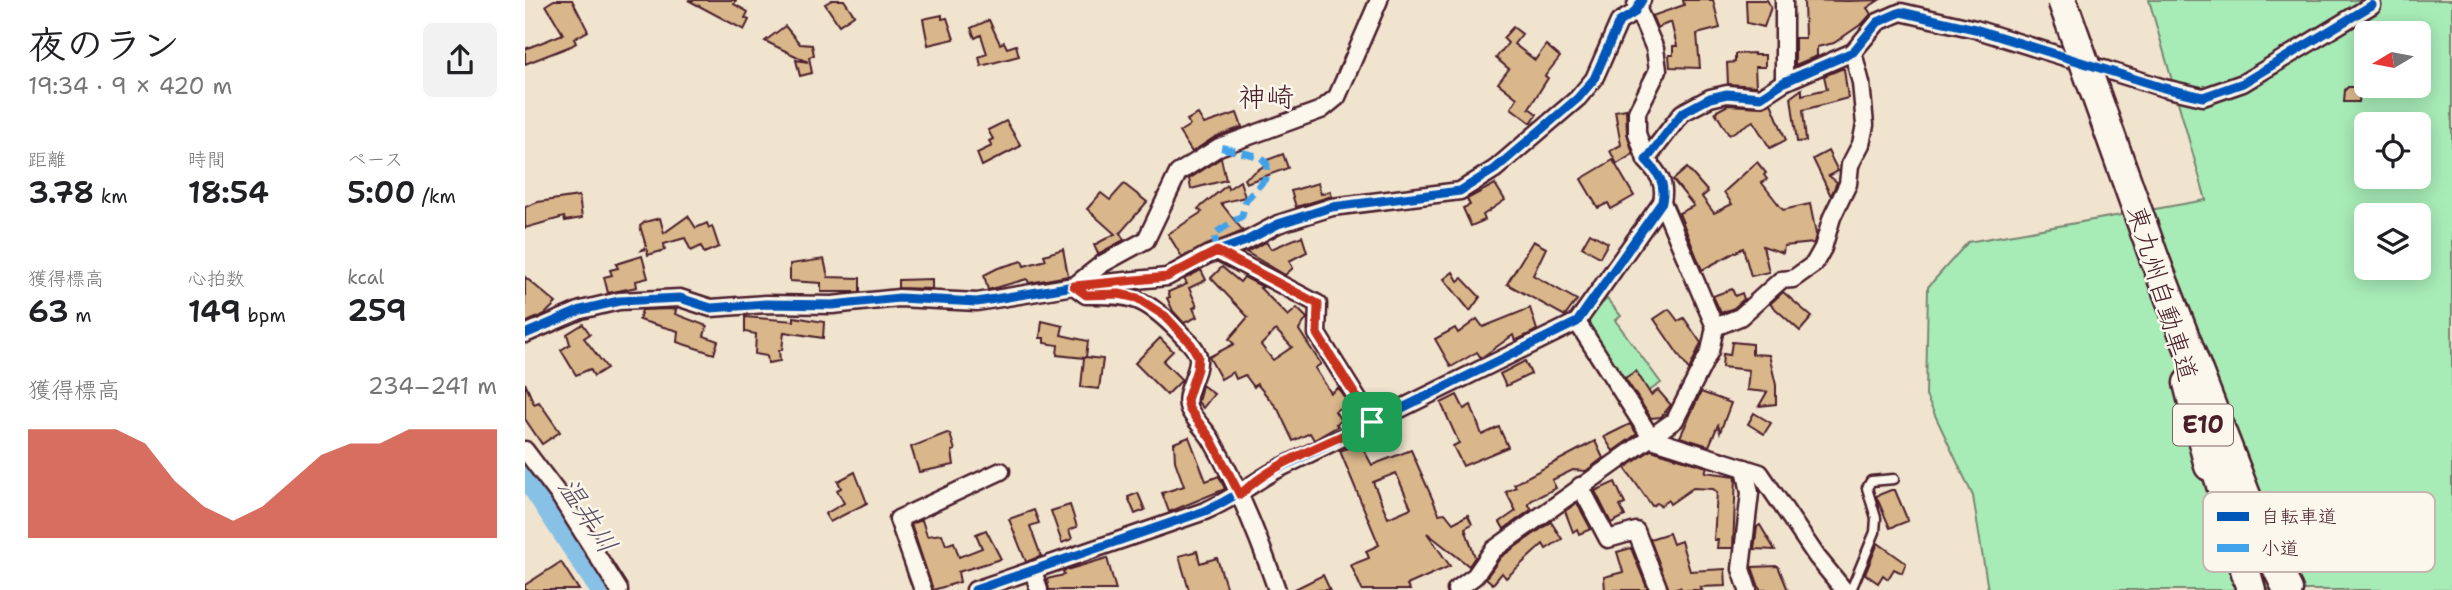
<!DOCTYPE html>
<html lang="ja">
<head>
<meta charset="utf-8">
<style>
  body { margin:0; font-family:"Shantell Sans","Klee One",sans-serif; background:#f2f2f2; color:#202124; height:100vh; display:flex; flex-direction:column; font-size:26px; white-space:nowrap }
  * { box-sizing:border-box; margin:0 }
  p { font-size:23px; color:#757577 }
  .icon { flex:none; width:38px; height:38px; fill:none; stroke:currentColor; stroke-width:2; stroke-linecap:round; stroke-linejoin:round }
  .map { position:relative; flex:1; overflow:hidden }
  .details { display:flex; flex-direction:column; background:#fff; width:525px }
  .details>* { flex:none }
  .needle { width:46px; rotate:260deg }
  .controls { position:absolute; left:1829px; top:21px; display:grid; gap:14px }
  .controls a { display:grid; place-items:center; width:77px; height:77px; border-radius:10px; background:#fff; box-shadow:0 4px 18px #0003; font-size:35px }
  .pin { position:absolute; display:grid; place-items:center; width:60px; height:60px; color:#fff; margin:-30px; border-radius:14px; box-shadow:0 4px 10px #0006 }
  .round { display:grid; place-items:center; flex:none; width:74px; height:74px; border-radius:10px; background:#f2f2f2 }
  .summary { display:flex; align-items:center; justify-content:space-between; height:119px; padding:0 28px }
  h1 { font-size:38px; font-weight:600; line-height:52px }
  .stats { display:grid; grid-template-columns:repeat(3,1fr); gap:10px; height:119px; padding:7px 28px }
  .stats div { display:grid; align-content:center }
  .stats b { font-size:30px; font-weight:600 }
  .stats small { font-size:19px; font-weight:400 }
  .stats p { font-size:19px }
  .chart { height:196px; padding:14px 28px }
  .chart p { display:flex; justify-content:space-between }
  .chart svg { width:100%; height:126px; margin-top:7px; fill:#c8321e; opacity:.7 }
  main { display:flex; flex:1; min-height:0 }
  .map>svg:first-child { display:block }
  .green { fill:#a7ecb7; stroke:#788671; stroke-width:2; fill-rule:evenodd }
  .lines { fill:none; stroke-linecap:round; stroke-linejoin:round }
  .river { stroke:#87c1e6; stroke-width:24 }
  .building { fill:#d9b78b; stroke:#4a1f2b; stroke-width:2; fill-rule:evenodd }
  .lane-casing { stroke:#4a1f2b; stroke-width:13 }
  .street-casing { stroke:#4a1f2b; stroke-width:21 }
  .highway-casing { stroke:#4a1f2b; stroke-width:33 }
  .lane { stroke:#fbf7ec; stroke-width:8 }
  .street { stroke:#fbf7ec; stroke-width:16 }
  .highway { stroke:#fbf7ec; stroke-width:28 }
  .highway-bridge-casing { stroke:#4a1f2b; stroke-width:33; stroke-linecap:butt }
  .highway-bridge { stroke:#fbf7ec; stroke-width:28 }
  .quiet { stroke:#40a2eb; stroke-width:7; stroke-dasharray:14 7; stroke-linecap:butt }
  .cycleway-casing { stroke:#fbf7ec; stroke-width:13 }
  .cycleway { stroke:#0057b8; stroke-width:9 }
  .route-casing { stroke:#fff; stroke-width:14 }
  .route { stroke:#c8321e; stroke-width:9 }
  .labels { text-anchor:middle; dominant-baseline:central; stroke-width:5; stroke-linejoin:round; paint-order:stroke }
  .shield { fill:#fbf7ec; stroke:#7f6065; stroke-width:2 }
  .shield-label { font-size:24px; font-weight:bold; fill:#4a1f2b }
  .street-label { font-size:26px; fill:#4a1f2b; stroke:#fbf7ec }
  .neighbourhood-label { font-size:28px; fill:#4a1f2b; stroke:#fbf7ec }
  .water-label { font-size:28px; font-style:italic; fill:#5c5063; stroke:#fbf7ec }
  .key { fill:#fbf7ec; stroke:#c6b6b2; stroke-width:2 }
  .key-label { font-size:19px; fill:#4a1f2b }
</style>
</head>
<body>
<main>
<section class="details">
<div class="summary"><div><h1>夜のラン</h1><p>19:34 · 9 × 420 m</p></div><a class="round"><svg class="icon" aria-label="share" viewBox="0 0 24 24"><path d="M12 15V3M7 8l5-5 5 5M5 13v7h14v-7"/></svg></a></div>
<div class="stats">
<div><p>距離</p><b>3.78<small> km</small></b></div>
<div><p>時間</p><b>18:54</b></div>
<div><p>ペース</p><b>5:00<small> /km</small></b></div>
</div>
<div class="stats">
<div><p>獲得標高</p><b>63<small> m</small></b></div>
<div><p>心拍数</p><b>149<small> bpm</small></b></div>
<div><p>kcal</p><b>259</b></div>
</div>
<div class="chart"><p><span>獲得標高</span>234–241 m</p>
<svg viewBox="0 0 160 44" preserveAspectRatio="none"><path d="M0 44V6L10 6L20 6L30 6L40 11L50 24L60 33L70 38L80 33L90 24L100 15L110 11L120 11L130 6L140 6L150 6L160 6V44z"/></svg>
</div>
</section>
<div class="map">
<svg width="1927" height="590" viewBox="0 0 1927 590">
  <rect width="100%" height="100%" fill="#f1e4cf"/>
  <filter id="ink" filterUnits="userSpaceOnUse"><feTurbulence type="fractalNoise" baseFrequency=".0143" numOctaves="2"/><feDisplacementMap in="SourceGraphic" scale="14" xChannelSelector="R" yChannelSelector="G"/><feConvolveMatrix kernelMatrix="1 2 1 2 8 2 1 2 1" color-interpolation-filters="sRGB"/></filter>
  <g filter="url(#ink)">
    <g class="green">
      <path d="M1624 0H1927V590H1463L1448 496 1401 396 1403 287 1443 242 1681 200ZM1841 33H1894V86H1841ZM1841 124H1894V177H1841ZM1841 215H1894V268H1841Z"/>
      <polygon points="1082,299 1096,316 1090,320 1136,383 1107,402 1060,328 1060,318"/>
    </g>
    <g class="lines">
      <polyline class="river" points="0,473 77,590"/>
    </g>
    <g class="building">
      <polygon points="29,0 47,0 63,31 49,39 51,43 46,46 0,64 0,49 38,34 21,5"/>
      <polygon points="163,0 211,0 209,4 223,12 220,18 224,20 219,30"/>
      <polygon points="307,0 319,0 329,15 314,25 300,4"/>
      <polygon points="1158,0 1188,0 1195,28 1172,34 1175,68 1145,67 1144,55 1148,55 1148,46 1152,46 1146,22 1132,28 1127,16 1159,5"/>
      <polygon points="1221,0 1242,0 1246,7 1239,27 1222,23"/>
      <polygon points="1279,0 1323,1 1354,0 1342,8 1346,14 1338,23 1309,43 1292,47 1292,56 1270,65 1270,38 1280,38"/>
      <polygon points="417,15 417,19 422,18 429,39 403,45 398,19"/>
      <polygon points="464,20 475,44 479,42 482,48 491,45 494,56 456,66 454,57 462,54 456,35 450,38 446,28"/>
      <polygon points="260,26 275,44 287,45 289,55 284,57 287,73 275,76 271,60 283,62 240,41"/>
      <polygon points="988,27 997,34 989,44 1010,60 1021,45 1035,57 1020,76 1023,78 1004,108 1012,114 1006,123 986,108 992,98 973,83 984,69 971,58 983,43 978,38"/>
      <polygon points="1229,53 1229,55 1240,55 1240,67 1230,67 1231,86 1203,84 1202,63 1210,62 1210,54"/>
      <polygon points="1316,69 1319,69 1323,98 1278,110 1281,141 1272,142 1266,97 1277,89 1277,95 1302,89 1299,76"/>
      <polygon points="1823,87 1835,87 1834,102 1819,102 1820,90"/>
      <polygon points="1246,103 1261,140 1245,148 1228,121 1204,135 1190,112 1203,105 1235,107"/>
      <polygon points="1101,109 1102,133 1108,154 1092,164 1085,151 1096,145 1090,111"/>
      <polygon points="712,113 717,127 690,137 667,152 654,132 665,125 662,120 673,114 679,124"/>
      <polygon points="481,121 496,146 457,166 452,153 467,146 464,141 468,139 463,130"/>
      <polygon points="1303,151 1313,171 1304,176 1312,182 1306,196 1288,159"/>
      <polygon points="758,154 763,168 721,183 719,179 743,163 742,160"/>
      <polygon points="696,158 701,180 666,189 664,179"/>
      <polygon points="1088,160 1109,196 1086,209 1083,203 1073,208 1056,179"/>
      <polygon points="1232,162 1241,173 1239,175 1242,179 1237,183 1258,210 1285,204 1291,234 1289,243 1259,246 1258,253 1238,246 1244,272 1226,276 1218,248 1177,270 1154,213 1169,206 1148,180 1162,168 1183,192 1177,197 1189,213 1207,204 1199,192"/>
      <polygon points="715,181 720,197 696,203 718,231 657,257 643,234 677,212 673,209 702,185 703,189"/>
      <polygon points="793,183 796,194 805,191 807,196 771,207 766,191"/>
      <polygon points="599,184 622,202 595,233 599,240 573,254 569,245 590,234 562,209 576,193 585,200"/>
      <polygon points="970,184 980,200 958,215 960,220 946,226 938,208 945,205 942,199"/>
      <polygon points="54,196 57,218 40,221 39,217 0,228 0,207 13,202"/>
      <polygon points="163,216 171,228 182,223 184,228 187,226 194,247 179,253 176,246 166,251 160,238 139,244 140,250 123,255 122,249 117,250 121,246 115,226 120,222 135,218 139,233"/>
      <polygon points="1065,233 1083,243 1075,257 1057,247"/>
      <polygon points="777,236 782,252 764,261 768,268 760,275 721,252 741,242 746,249"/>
      <polygon points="1008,241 1021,248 1008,275 1052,300 1040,316 982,284"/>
      <polygon points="538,249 543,276 504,283 502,279 463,290 459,275 473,268 497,261 499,266 521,260 519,255"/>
      <polygon points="117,256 123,278 111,281 112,287 83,293 79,277 87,275 85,270 93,268 91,264"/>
      <polygon points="299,259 303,277 335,278 335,292 296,292 296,283 265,281 265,264"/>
      <path d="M697 267 715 282 719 277 738 287 735 288 763 316 772 308 782 318 774 330 796 364 790 368 806 393 813 388 823 403 810 411 816 421 811 424 813 426 789 440 785 433 768 441 753 409 732 384 729 387 720 375 711 379 708 372 696 379 684 357 709 344 704 339 723 317 686 278ZM751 330 767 347 748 360 736 345Z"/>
      <polygon points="676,270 681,280 664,288 672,306 668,308 672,317 659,323 648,311 642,298 645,297 643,292 662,284 659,279"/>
      <polygon points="928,272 933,281 937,278 955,297 945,311 919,279"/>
      <polygon points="0,277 31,303 20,314 0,323"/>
      <polygon points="407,279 407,289 373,288 373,280"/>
      <polygon points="1207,289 1210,296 1217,293 1219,299 1209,308 1196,313 1188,296"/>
      <polygon points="1258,292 1287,317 1275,331 1245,304"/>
      <polygon points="1005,308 1012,330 990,341 988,335 956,358 952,352 926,367 910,339 930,328 933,333 952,319 958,327"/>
      <polygon points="1144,309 1153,321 1159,318 1176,343 1164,370 1129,319"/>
      <polygon points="117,310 147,309 151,310 150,314 182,326 179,336 193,341 189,354 152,342 153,331 114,320"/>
      <polygon points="220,317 269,321 269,317 299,322 298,338 259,332 257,350 254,350 255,361 243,363 242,356 230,354 231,334 220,332"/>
      <polygon points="517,321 538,326 536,335 563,341 561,357 578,359 574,389 556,387 559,358 532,355 533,345 519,343 519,338 515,338"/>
      <polygon points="58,324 65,334 59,338 82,368 69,376 65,369 51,375 36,350 45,344 42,334"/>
      <polygon points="635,338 648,351 638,361 657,380 642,395 610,363"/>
      <polygon points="1207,342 1227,344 1227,354 1244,355 1251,385 1251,404 1234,406 1242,392 1222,390 1224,370 1197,367 1198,354 1205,355"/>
      <polygon points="1000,361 1006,374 981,386 975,374"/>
      <polygon points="1111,371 1126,395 1133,390 1146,405 1136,417 1126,418 1100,378"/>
      <polygon points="0,383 9,404 14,402 35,432 17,444 0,419"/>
      <polygon points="677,385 689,394 678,408 673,402"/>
      <polygon points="1176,392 1206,403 1195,432 1193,425 1184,446 1155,437"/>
      <polygon points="932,395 939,409 946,405 957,435 974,427 983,447 938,466 928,446 934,443 916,403"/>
      <polygon points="1229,413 1246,423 1239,434 1223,424"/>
      <polygon points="1105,424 1112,434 1088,451 1079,437"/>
      <polygon points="422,433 425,434 430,450 427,451 429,465 394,472 386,447"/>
      <polygon points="664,437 681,481 694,476 700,489 644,512 637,493 659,486 650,461 649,443"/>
      <polygon points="1070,441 1078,458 1061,471 1048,470 1027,480 1031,488 1007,500 1003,504 1007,509 979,529 975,522 991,511 981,492 991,487 989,484"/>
      <path d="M835 443 847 465 886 450 914 514 920 513 928 523 943 515 947 524 940 528 950 557 944 566 902 533 925 566 882 585 885 590H837L826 565 844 558 841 551 854 545 815 451ZM871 473 886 508 863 518 848 482Z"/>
      <polygon points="1126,450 1182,467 1180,472 1211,476 1208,548 1192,548 1193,540 1189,540 1192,492 1188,489 1168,488 1145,504 1143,500 1135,506 1132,503 1127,506 1100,468"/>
      <polygon points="330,472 342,503 305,522 300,514 319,503 312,490 316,488 313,481"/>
      <polygon points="1090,482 1100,504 1095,506 1100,516 1086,523 1070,491"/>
      <polygon points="1366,490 1370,490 1383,521 1365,528 1351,496"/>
      <polygon points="613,493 620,510 610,514 603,497"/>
      <polygon points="1052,503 1066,529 1054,534 1052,529 1048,532 1040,511"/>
      <polygon points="545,505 552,527 544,530 547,539 537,543 526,511"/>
      <polygon points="509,510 514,523 505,526 516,556 501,562 484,519"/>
      <polygon points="397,520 402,536 417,534 421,545 429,542 434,557 457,548 451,534 461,530 476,559 433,572 435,582 408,590 386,524"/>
      <polygon points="1026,522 1037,539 1021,549 1018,544 981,578 977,573 968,584 961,578 976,557"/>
      <polygon points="1235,525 1250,550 1229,549 1232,527"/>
      <polygon points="1144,533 1148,544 1156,541 1165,571 1200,569 1201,586 1175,587 1177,590 1157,590 1155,587 1144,590 1125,539"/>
      <polygon points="1353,543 1381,563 1377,573 1369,569 1363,579 1358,575 1353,583 1340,574"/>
      <polygon points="1106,548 1123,590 1080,590 1079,577 1098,572 1092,552"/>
      <polygon points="672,551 675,563 692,558 702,590 664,590 654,556"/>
      <polygon points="582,558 591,590 524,590 522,579 539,575 538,571"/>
      <polygon points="36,562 54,590 0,590 0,585"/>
      <polygon points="1253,566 1263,590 1235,590 1227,567"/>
      <polygon points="798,575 805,590 768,590"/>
    </g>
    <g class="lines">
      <g class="lane-casing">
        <polyline id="lane" points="1326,590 1350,532 1351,518 1342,488 1346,481 1369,479"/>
      </g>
      <g class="street-casing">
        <g id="street">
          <polyline points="1259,0 1259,82"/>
          <polyline points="1111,5 1130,49 1133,70 1112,112 1112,133 1121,160"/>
          <polyline points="692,251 793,304 792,334 847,422"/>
          <polyline points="1052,322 1127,439 1235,473 1292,557 1319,590"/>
          <polyline points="1190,327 1215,317 1256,280 1268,279 1289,264 1298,248 1307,217 1323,184 1325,165 1336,144 1340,125 1336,83 1328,52"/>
          <polyline points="0,334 56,310 94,301 155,298 186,308 241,304 307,305 374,298 452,302 549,286 642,277 682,255 721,241 753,224 807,207 935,191 970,169 1053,98 1069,79 1094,22 1109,13 1117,0"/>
          <polyline points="0,450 34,495 94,590"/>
          <polyline points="1220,468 1225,493 1216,569 1223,590"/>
          <polyline points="1055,486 1083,539 1111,531 1134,590"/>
          <polyline points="508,570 514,590"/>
          <polyline points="398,590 373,519 476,471"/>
          <path d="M450 590 680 511C706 500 725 485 749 471L1052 322 1137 202C1141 183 1134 174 1121 160L1157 113 1185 98 1202 94 1236 97 1259 82 1328 52 1353 22 1376 12 1450 29 1639 88 1678 97 1718 83 1847 5"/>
          <path d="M752 590C734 538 714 487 686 439 680 429 669 420 664 409 657 393 675 374 673 357 671 346 661 340 654 332 621 298 608 294 561 295L549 286 577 264 621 240 653 173 694 147 796 110 812 97 854 0"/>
          <polyline points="931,590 950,576 968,550 1150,420 1185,351 1190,327 1137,202"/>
        </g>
      </g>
      <g class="highway-casing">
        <g id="highway">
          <polyline points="1630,260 1737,537 1763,590"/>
          <polyline points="1663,383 1684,466"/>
          <polyline points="1685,447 1726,590"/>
        </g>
      </g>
      <use href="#lane" class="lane"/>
      <use href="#street" class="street"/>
      <use href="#highway" class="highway"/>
      <g class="highway-bridge-casing">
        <polyline id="highway-bridge" points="1537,0 1630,260"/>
      </g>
      <use href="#highway-bridge" class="highway-bridge"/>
      <polyline class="quiet" points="692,251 689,234 717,216 721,200 741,178 742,164 736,157 694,147"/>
      <g class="cycleway-casing">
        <g id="cycleway">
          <polyline points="0,334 56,310 94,301 155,298 186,308 241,304 307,305 374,298 452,302 549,286 642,277 682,255 721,241 753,224 807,207 935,191 970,169 1053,98 1069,79 1094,22 1109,13 1117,0"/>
          <path d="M450 590 680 511C706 500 725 485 749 471L1052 322 1137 202C1141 183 1134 174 1121 160L1157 113 1185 98 1202 94 1236 97 1259 82 1328 52 1353 22 1376 12 1450 29 1639 88 1678 97 1718 83 1847 5"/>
        </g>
      </g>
      <use href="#cycleway" class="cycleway"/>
    </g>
  </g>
  <g class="lines" filter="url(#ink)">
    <g class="route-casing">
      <path id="route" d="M692 251 793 304 792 334 847 422C807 442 745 463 715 495L686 439 664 409 662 400 672 369 673 356 666 344 640 316 612 298 594 294 561 295 549 286 642 277Z"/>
    </g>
    <use href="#route" class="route"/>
  </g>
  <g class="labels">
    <rect class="shield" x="1648" y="404.5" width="60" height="41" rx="5"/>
    <g class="shield-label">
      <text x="1678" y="425">E10</text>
    </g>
    <g class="street-label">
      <text transform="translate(1638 293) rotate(73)">東九州自動車道</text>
    </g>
    <g class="neighbourhood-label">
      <text x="741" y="97">神崎</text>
    </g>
    <g class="water-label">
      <text transform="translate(63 515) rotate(57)">温井川</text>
    </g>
  </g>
  <rect x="1678" y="492" width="232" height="80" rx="10" class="key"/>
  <rect x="1692" y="512" width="32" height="9" fill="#0057b8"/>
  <rect x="1692" y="544" width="32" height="8" fill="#40a2eb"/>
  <g class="key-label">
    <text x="1736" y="523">自転車道</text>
    <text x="1736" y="555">小道</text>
  </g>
</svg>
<div class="controls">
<a><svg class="needle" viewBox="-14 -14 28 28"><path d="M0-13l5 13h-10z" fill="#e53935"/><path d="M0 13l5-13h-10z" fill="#757577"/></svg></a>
<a><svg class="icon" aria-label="locate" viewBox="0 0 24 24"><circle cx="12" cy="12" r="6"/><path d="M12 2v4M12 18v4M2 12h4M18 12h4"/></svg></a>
<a><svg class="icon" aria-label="layers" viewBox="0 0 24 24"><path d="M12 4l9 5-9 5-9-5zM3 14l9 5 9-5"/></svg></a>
</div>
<div class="pin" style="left:847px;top:422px;background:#1e9e55"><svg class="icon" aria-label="arrive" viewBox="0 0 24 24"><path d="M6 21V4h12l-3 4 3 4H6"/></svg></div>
</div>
</main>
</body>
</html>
